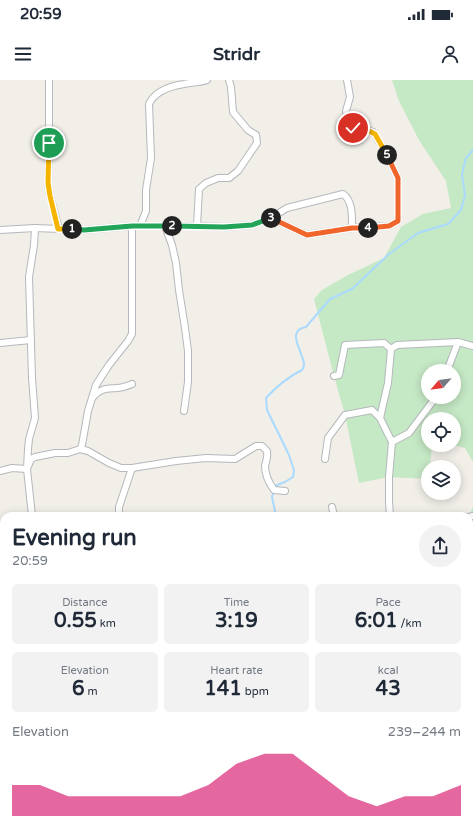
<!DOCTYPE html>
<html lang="en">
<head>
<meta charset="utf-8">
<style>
  body { margin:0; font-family:"Varela Round",sans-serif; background:#f2f2f3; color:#1f2937; height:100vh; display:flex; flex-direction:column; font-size:15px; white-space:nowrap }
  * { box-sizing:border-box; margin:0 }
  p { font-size:13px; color:#747a83 }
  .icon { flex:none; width:22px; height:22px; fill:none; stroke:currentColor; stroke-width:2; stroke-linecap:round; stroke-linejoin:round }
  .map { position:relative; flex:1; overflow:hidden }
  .panel { position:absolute; left:0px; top:432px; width:473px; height:324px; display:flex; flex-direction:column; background:#fff; border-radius:12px 12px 0 0; box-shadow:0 2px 10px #0003 }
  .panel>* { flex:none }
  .needle { width:26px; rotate:242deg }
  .fabs { position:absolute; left:421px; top:284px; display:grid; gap:8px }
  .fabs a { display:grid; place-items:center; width:40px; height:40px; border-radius:50%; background:#fff; box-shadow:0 2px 10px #0003; font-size:20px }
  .pin { position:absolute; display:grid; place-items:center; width:34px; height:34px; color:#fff; margin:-17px; border:2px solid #fff; border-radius:50%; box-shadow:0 1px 4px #0007 }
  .km { position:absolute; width:20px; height:20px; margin:-10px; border-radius:50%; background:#222; color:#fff; font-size:11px; line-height:20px; text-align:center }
  .round { display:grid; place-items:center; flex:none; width:42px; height:42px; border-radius:21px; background:#f2f2f3 }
  .summary { display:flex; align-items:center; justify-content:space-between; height:68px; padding:0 12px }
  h1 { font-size:22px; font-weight:800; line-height:30px }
  .stats { display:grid; grid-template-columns:repeat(3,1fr); gap:6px; height:68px; padding:4px 12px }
  .stats div { display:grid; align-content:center; border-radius:6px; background:#f2f2f3; text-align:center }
  .stats b { font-size:20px; font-weight:800 }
  .stats small { font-size:11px; font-weight:400 }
  .stats p { font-size:11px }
  .chart { height:112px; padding:8px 12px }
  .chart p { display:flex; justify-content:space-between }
  .chart svg { width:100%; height:72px; margin-top:4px; fill:#db2777; opacity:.7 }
  .status { display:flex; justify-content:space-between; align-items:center; height:28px; padding:0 20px; background:#fff; direction:ltr }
  .status svg { height:11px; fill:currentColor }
  header { display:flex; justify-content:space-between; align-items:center; height:52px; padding:0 12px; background:#fff; font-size:18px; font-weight:800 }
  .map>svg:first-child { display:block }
  .green { fill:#c5e8c5; fill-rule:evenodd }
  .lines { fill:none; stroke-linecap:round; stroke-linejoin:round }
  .stream { stroke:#aadaff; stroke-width:2 }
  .minor-casing { stroke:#b5b8bc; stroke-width:8 }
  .tertiary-casing { stroke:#b5b8bc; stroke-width:9 }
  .minor { stroke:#fff; stroke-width:6 }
  .tertiary { stroke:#fff; stroke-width:7 }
  .split-1-casing { stroke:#fff; stroke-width:8 }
  .split-2-casing { stroke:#fff; stroke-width:8 }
  .split-3-casing { stroke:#fff; stroke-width:8 }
  .split-4-casing { stroke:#fff; stroke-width:8 }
  .split-5-casing { stroke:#fff; stroke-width:8 }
  .split-6-casing { stroke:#fff; stroke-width:8 }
  .split-1 { stroke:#f5b400; stroke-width:5 }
  .split-2 { stroke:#22a559; stroke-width:5 }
  .split-3 { stroke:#22a559; stroke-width:5 }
  .split-4 { stroke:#f0652b; stroke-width:5 }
  .split-5 { stroke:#f0652b; stroke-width:5 }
  .split-6 { stroke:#f5b400; stroke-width:5 }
</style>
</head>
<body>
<div class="status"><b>20:59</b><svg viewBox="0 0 49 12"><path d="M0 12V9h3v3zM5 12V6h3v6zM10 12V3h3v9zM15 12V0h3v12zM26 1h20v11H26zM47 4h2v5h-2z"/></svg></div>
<header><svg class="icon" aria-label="menu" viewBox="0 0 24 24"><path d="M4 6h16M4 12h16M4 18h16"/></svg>Stridr<svg class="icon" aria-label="person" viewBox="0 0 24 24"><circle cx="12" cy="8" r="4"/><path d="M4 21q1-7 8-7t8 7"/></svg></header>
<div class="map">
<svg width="473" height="756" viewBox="0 0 473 756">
  <rect width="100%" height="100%" fill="#f1efe8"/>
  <g class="green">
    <path d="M392 0H473V382L465 368 453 365H454V339H428V365H432L430 387H428V399L389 397 359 403 345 335 334 296 314 219 322 210 348 195 384 178 401 147 423 134 451 128 446 101 419 60 399 21ZM428 291H454V317H428Z"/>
    <polygon points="473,426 473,464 469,460 469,436"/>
    <polygon points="81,752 358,752 362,756 69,756"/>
  </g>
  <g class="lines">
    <g class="stream">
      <path d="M276 436 272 417 275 407 277 405 285 402 293 397 294 390 289 375 267 330 266 318C276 307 288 297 302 290 303 289 304 286 304 284 303 272 285 250 306 247L330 219 352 209 389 174 418 153 448 144 461 130 465 115 462 94 466 78 473 70"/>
      <polyline points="347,752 351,756"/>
    </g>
    <g class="minor-casing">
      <g id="minor">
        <polyline points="49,0 49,63 48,103 50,116 59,149"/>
        <path d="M271 138 287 128 343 114C353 121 352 137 352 148"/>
        <path d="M140 146 146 131V110L151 78 149 24C155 11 171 6 184 4 192 2 199 3 207 0"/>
        <polyline points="165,146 172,165 176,183 179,210 185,248 188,271 188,302 184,331"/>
        <polyline points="197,146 199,109 206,103 218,98 229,98 238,91 257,63 256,55 248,50 233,32 231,7 229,0"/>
        <polyline points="0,150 35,148 84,150 132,146 197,146 224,147 252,145 271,138 307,155 352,148 389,146 398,141 398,98 384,69 378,60 375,54 373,52 361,49 353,48 349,44 346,31 350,17 347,0"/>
        <polyline points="0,263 31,260"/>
        <polyline points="447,291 458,262"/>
        <polyline points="334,296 339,295 345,265 384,263 391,269"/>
        <path d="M93 317C101 308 106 309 117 308 122 308 127 306 132 304"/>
        <polyline points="392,362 409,353 436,317"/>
        <polyline points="80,369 82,365 88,331 96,305 109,285 128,261 132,254 132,146"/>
        <polyline points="325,379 328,358 345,335 372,330 380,338"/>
        <path d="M0 391 12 388 27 389 31 379 35 377 55 373H68L80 369 88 371 109 383 121 388H132L176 381 206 378 235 379 256 366H262L267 371C268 379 266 380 265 386 265 396 269 403 274 410L285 411"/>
        <polyline points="332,427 334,436"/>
        <polyline points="32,436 27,389 28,369 29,359 35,338 32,298 29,197 34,165 35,148"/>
        <polyline points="119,436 119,427 132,388"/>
        <polyline points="390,436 389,422 389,397 392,362 380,338 388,303 391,269 397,265 458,262 473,266"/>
        <polyline points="469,437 473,436"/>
        <polyline points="0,499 4,500"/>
        <polyline points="469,511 473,510"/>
        <polyline points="0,514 4,513"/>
        <polyline points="469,565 473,566"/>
        <polyline points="469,625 473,625"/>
        <polyline points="469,719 473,722"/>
        <polyline points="408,752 412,756"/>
      </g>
    </g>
    <g class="tertiary-casing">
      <polyline id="tertiary" points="0,625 4,625"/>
    </g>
    <use href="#minor" class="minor"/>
    <use href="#tertiary" class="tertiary"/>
  </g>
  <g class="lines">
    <g class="split-1-casing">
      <polyline id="split-1" points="49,63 48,103 50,116 58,149 72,149"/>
    </g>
    <g class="split-2-casing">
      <polyline id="split-2" points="72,149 84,150 132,146 172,146"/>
    </g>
    <g class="split-3-casing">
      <polyline id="split-3" points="172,146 224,147 252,145 271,138"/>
    </g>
    <g class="split-4-casing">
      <polyline id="split-4" points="271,138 307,155 352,148 368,148"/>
    </g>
    <g class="split-5-casing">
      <polyline id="split-5" points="368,148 389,146 398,141 398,98 387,75"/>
    </g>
    <g class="split-6-casing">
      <path id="split-6" d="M353 48C360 49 369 50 375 54L387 75"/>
    </g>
    <use href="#split-1" class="split-1"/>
    <use href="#split-2" class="split-2"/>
    <use href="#split-3" class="split-3"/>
    <use href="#split-4" class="split-4"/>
    <use href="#split-5" class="split-5"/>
    <use href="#split-6" class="split-6"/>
  </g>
</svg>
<div class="fabs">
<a><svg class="needle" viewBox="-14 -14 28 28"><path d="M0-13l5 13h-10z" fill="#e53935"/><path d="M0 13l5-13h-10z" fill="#747a83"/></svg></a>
<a><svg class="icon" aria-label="locate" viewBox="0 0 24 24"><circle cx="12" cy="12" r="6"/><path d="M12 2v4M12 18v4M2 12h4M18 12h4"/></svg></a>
<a><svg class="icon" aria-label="layers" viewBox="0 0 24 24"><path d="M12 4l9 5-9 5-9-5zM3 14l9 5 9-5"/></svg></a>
</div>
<div class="pin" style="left:49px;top:63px;background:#1e9e55"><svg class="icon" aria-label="arrive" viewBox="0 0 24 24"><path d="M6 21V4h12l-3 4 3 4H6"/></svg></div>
<div class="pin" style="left:353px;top:48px;background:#d93025"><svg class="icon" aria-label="check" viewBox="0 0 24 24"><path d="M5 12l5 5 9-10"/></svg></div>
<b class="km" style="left:72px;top:149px">1</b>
<b class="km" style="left:172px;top:146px">2</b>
<b class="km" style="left:271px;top:138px">3</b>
<b class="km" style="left:368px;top:148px">4</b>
<b class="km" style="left:387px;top:75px">5</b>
<section class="panel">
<div class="summary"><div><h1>Evening run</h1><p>20:59</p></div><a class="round"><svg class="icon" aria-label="share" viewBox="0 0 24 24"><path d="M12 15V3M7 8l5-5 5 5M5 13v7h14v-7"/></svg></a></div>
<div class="stats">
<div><p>Distance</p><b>0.55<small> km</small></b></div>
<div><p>Time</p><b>3:19</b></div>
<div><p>Pace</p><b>6:01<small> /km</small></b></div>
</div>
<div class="stats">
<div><p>Elevation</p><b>6<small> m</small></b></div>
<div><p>Heart rate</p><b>141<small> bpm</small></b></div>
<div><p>kcal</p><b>43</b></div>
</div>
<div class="chart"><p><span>Elevation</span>239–244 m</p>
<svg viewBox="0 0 160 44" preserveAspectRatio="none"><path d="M0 44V25L10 25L20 32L30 32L40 32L50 32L60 32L70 25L80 12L90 6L100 6L110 19L120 32L130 38L140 32L150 32L160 25V44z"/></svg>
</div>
</section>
</div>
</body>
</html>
